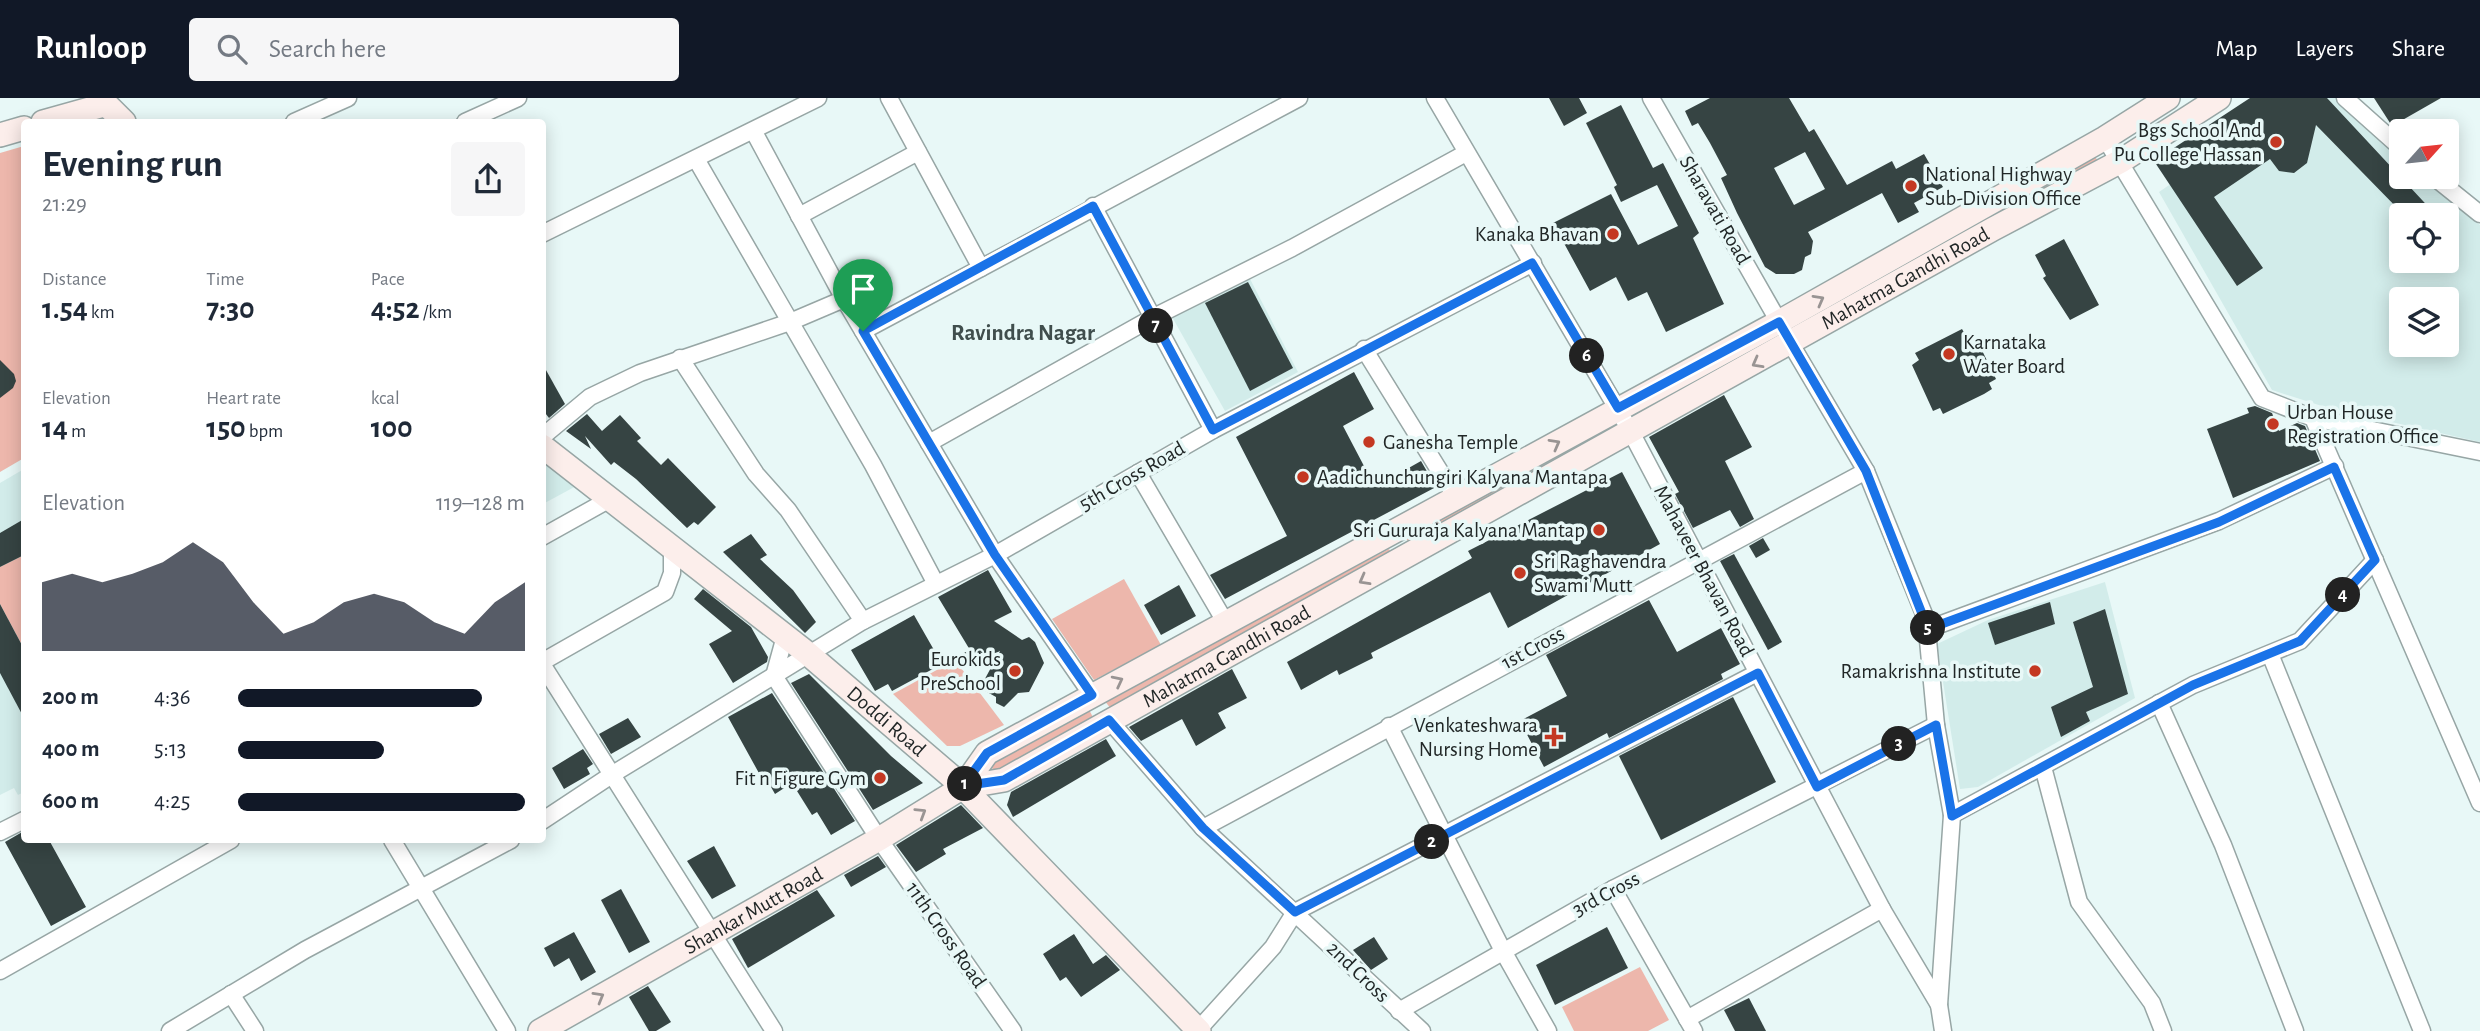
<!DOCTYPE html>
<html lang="en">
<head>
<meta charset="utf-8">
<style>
  body { margin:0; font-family:"Alegreya Sans",sans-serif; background:#f6f6f7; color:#1f2937; height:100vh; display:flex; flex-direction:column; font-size:26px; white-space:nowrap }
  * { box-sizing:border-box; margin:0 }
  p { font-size:23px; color:#747a83 }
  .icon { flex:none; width:38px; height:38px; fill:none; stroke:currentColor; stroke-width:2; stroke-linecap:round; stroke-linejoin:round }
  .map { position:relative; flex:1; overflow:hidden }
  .details { position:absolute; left:21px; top:21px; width:525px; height:724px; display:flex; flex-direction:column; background:#fff; border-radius:7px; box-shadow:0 4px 18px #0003 }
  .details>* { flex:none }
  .needle { width:46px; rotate:63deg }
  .fabs { position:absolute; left:2389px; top:21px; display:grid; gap:14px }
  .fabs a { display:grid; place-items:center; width:70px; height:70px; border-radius:7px; background:#fff; box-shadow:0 4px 18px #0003; font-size:35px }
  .pin { position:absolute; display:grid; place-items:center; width:60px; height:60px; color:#fff; margin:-72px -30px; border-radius:50% 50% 50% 0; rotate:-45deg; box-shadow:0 0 7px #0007 }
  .pin .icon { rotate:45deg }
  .km { position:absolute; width:35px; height:35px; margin:-18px; border-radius:50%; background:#222; color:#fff; font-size:19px; line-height:35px; text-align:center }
  .round { display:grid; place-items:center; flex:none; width:74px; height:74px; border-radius:7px; background:#f6f6f7 }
  .summary { display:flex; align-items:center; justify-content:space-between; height:119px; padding:0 21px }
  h1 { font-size:38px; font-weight:700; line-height:52px }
  .stats { display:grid; grid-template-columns:repeat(3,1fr); gap:10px; height:119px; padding:7px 21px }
  .stats div { display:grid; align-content:center }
  .stats b { font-size:30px; font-weight:700 }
  .stats small { font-size:19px; font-weight:400 }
  .stats p { font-size:19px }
  .chart { height:196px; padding:14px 21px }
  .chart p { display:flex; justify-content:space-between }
  .chart svg { width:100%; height:126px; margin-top:7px; fill:#111827; opacity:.7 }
  ul { padding:0 21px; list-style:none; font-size:23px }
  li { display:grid; grid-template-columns:112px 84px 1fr; align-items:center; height:52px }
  li i { height:18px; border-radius:9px; background:#111827 }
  header { display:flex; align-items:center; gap:42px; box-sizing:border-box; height:98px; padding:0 35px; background:#111827; color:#fff }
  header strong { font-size:33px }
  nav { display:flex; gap:38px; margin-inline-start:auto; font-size:24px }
  .search { width:490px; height:63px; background:#f6f6f7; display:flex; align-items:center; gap:18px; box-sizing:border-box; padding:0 24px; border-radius:7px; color:#747a83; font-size:26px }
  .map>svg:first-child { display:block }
  .built { fill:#d2ecea; fill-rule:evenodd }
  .green { fill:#edb7ac }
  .building { fill:#364443; fill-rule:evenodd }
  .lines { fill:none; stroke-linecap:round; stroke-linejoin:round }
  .street-casing { stroke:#97a6a5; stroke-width:19 }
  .secondary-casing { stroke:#97a6a5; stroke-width:26 }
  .street { stroke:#fff; stroke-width:16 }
  .secondary { stroke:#fceeeb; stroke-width:23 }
  .oneway { stroke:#999493 }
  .route-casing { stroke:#fff; stroke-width:14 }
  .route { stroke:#1a73e8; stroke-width:9 }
  .poi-dot { fill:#c43822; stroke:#e8f8f7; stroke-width:2.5 }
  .labels { text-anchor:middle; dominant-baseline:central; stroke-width:7; stroke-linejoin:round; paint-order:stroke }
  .poi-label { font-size:21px; fill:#212727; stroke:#e8f8f7; text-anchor:end }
  .street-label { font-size:21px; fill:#212727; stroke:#e8f8f7 }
  .neighbourhood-label { font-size:23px; font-weight:bold; fill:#404e4d; stroke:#e8f8f7 }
</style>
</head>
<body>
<header>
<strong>Runloop</strong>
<div class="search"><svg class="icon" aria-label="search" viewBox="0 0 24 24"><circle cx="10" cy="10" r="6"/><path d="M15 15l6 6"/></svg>Search here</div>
<nav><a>Map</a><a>Layers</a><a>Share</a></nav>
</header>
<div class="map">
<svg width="2480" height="933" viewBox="0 0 2480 933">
  <rect width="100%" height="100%" fill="#e8f8f7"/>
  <g class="built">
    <path d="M2296 0H2336L2401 57V79H2425L2480 127V344L2325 309 2272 292 2159 94ZM2401 117H2446V163H2401ZM2401 201H2446V247H2401Z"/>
    <polygon points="1248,177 1298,274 1225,313 1171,217"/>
    <polygon points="542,360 578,387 543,406 542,406"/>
    <polygon points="24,371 24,694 18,697 14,690 0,697 0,385"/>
    <polygon points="2105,484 2135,600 1978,689 1960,691 1937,546 1988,522"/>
  </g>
  <g class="green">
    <polygon points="24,48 24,360 0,374 0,55"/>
    <polygon points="2094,56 2098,64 1796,232 1795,226"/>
    <polygon points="1615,321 1619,329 1411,449 1406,440"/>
    <polygon points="1389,451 1393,459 1111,611 1104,602"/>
    <polygon points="24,457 24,551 0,506 0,469"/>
    <polygon points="1124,481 1161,547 1094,582 1052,521"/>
    <polygon points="955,562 1004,627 960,648 947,648 893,596"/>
    <polygon points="1088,610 1094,621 996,676 990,667"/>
    <polygon points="1640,869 1669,922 1648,933 1574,933 1562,909"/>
  </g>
  <g class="building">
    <polygon points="1549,0 1579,0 1587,15 1564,28"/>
    <path d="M1710 0H1789L1809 34 1814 31 1847 87 1892 63 1896 71 1924 56 1943 89 1914 105 1919 114 1898 125 1882 95 1808 134 1813 143 1811 156 1805 159 1802 172 1794 176H1776L1765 169 1737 115 1721 80 1727 77 1710 45 1698 25 1692 28 1685 13ZM1805 54 1825 91 1794 107 1774 70Z"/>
    <polygon points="2250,0 2327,0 2436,117 2404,117 2316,27 2307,65 2294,75 2279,73 2270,61 2214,99 2263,170 2237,188 2154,63"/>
    <polygon points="2374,0 2441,0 2392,28"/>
    <polygon points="1621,7 1653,70 1663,65 1699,135 1693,140 1724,206 1666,234 1647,194 1628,203 1616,179 1590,193 1553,125 1611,96 1638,147 1678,128 1657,87 1621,104 1614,89 1617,87 1586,25"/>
    <polygon points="2064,141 2099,207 2070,222 2043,180 2046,178 2035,157"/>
    <polygon points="1248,184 1293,270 1250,293 1205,205"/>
    <polygon points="1962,231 1966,238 1973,234 1996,281 1989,285 1992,291 1984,296 1943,316 1940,310 1933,313 1912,267 1919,262 1915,255"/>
    <polygon points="0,262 14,276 16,283 13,290 0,300"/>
    <polygon points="542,265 565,306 549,320 542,311"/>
    <polygon points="1354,274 1374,311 1343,328 1375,389 1421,363 1436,389 1225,501 1210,477 1287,438 1236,339"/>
    <polygon points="1724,297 1752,349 1725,363 1754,421 1740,429 1730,412 1693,430 1675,396 1679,394 1649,339"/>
    <polygon points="2255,308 2272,315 2279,333 2297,325 2305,328 2320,363 2233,400 2207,331 2249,315 2247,310"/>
    <polygon points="587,316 602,333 620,317 641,340 637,343 661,367 668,360 716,409 698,427 694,424 687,430 636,381 614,364 611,367 585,338 591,351 566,333"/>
    <polygon points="1622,374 1660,446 1508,530 1490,494 1371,555 1373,560 1339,577 1337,572 1301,592 1287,564 1472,460 1468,453"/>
    <polygon points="24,421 24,457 0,469 0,435"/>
    <polygon points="751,436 767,457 760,461 793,492 816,524 805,535 723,454"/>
    <polygon points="1763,440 1770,452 1756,460 1749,448"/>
    <polygon points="1734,456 1782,544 1768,552 1720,463"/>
    <polygon points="988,472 1012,514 994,523 1022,542 1029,539 1035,544 1044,565 1029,594 1018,595 1004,609 996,605 996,599 980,590 1000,553 966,570 958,558 970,552 938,499"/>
    <polygon points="1179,487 1196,518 1161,537 1144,507"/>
    <polygon points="703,491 751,529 768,559 767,564 733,585 709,546 732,533 694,501"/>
    <polygon points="1649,502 1677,554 1721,530 1740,566 1721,576 1723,581 1609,640 1607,635 1544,669 1520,623 1567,598 1546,557"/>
    <polygon points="2050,504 2055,526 1995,547 1988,525"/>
    <polygon points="0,506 24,551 24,620 0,575"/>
    <polygon points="2105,511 2128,596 2086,614 2090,623 2061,639 2051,609 2093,589 2073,524"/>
    <polygon points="914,517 942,566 892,593 888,586 875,593 851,552"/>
    <polygon points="1232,571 1247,600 1218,615 1226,630 1196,648 1182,621 1141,643 1129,629"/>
    <polygon points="809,576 891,658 923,685 873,712 791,585"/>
    <polygon points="772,595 855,723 831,737 817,714 812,717 792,685 775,696 763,675 760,677 728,619"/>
    <polygon points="1733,599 1776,684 1661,742 1619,658"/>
    <polygon points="628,620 641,639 611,656 599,636"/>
    <polygon points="1106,641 1116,658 1013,719 1007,707 1011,694"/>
    <polygon points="583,651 593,666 587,670 590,676 564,691 552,670"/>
    <polygon points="961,707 983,730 943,751 946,756 916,774 896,747"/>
    <polygon points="24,733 24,742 49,742 86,809 51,828 5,744"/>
    <polygon points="714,748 736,788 712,801 687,763"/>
    <polygon points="878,758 886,769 851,789 844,777"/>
    <polygon points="621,791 650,844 629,855 601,802"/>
    <polygon points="817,792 835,818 748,870 732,841"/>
    <polygon points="1607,829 1628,870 1555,907 1536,867"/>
    <polygon points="574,834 596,874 581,883 569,860 554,869 544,850"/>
    <polygon points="1074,836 1093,866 1106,857 1120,872 1081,899 1066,879 1060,883 1043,856"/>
    <polygon points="1374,839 1388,861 1371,872 1353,852"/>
    <polygon points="648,888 671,924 656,933 649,933 629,899"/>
    <polygon points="1749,900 1766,933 1735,933 1724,912"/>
  </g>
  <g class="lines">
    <g class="street-casing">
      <g id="street">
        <polyline points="889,0 981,170"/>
        <polyline points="1435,0 1631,334 1882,811 1939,907"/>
        <polyline points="1651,0 1779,224"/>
        <polyline points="2345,0 2401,50"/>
        <polyline points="294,24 348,0"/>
        <polyline points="465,24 518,0"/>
        <polyline points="754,34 844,201"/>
        <polyline points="2105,40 2262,300 2313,320 2480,705"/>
        <polyline points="696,61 873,367 936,486"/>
        <polyline points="2434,79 2480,116"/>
        <polyline points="1093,108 1213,332"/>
        <polyline points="799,118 918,54"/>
        <polyline points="542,136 818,0"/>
        <polyline points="863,233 1299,0"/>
        <polyline points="1791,246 1866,373 1926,521 1936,627 1952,717 1939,907 1943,933"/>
        <polyline points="1364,251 1457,401"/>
        <polyline points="680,260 756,376 788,412 863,523"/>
        <polyline points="2313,320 2480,354"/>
        <polyline points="542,339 590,299 640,275 790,224 844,201 995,457 1092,597"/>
        <polyline points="929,345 1152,220 1292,150 1466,55"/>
        <polyline points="1138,375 1227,527"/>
        <polyline points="542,439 610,401"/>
        <polyline points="1928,531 2219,423 2335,368"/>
        <polyline points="785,538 774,578 879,741 1013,933"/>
        <polyline points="2270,556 2422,933"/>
        <polyline points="542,564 665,494 672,475 672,452"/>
        <polyline points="542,566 774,933"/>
        <polyline points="2159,605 2223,747 2295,933"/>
        <polyline points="1109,622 1203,730 1422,933"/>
        <polyline points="1389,628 1503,853 1548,933"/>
        <polyline points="2043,669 2079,804 2152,905 2163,933"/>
        <polyline points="1952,717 2193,587 2300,543 2375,462"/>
        <polyline points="542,723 613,676 863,523 995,457 1213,332 1533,165"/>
        <polyline points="1203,730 1866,373"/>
        <polyline points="0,734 24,722"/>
        <polyline points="392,742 507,933"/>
        <polyline points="1613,791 1694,933"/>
        <polyline points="0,873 231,742"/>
        <polyline points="231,896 255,933"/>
        <polyline points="1399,913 1613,791 1936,627"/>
        <polyline points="1687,921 1882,811"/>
        <polyline points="1198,932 1273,849 1295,814 1757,575"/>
        <polyline points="170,933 305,852 511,742"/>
      </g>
    </g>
    <g class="secondary-casing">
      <g id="secondary">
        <polyline points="100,0 124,24"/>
        <polyline points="43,24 104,7"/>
        <polyline points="0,37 24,30"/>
        <path id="s1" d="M542 348 807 555 959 685 1199 933"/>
        <path id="s2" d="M963 689 1004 682 1993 131 2121 63 2219 0"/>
        <path id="s3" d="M540 933 879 741 963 689 987 655 1779 224 2105 40 2168 0"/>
      </g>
    </g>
    <use href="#street" class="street"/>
    <use href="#secondary" class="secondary"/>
  </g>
  <defs><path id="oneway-chevron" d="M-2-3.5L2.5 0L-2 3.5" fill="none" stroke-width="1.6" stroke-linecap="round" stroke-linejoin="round" transform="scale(1.75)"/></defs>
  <g class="oneway">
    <use href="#oneway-chevron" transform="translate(1819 202) rotate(-29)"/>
    <use href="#oneway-chevron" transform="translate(1757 265) rotate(151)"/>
    <use href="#oneway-chevron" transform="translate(1555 346) rotate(-29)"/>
    <use href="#oneway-chevron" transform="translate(1364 482) rotate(151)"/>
    <use href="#oneway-chevron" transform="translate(1118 583) rotate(-27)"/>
    <use href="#oneway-chevron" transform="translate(921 715) rotate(-32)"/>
    <use href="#oneway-chevron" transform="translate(599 899) rotate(-30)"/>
  </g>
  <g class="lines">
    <g class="route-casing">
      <polygon id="route" points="1093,108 1213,332 1532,165 1618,310 1779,224 1866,373 1928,531 2219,424 2334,369 2375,462 2300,543 2193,587 1952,718 1936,627 1817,689 1758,575 1295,814 1203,730 1109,622 1004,682 963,688 987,655 1092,597 995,457 863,233"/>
    </g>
    <use href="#route" class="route"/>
  </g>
  <g class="poi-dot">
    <circle cx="2276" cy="44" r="7"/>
    <circle cx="1911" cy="88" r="7"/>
    <circle cx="1613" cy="136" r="7"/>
    <circle cx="1949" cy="256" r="7"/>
    <circle cx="2273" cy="326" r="7"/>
    <circle cx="1369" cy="344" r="7"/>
    <circle cx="1303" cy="379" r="7"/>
    <circle cx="1599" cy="432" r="7"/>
    <circle cx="1520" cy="475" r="7"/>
    <circle cx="1015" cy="573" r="7"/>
    <circle cx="2035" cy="573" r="7"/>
    <path d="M1550.5 628.5h7v7h7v7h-7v7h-7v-7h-7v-7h7z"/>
    <circle cx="880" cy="680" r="7"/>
  </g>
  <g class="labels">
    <g class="poi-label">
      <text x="2262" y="32">Bgs School And<tspan x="2262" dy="24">Pu College Hassan</tspan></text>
      <text x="1925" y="76" text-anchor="start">National Highway<tspan x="1925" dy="24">Sub-Division Office</tspan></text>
      <text x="1599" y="136">Kanaka Bhavan</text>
      <text x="1963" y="244" text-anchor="start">Karnataka<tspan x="1963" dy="24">Water Board</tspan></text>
      <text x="2287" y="314" text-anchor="start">Urban House<tspan x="2287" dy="24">Registration Office</tspan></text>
      <text x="1383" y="344" text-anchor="start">Ganesha Temple</text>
      <text x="1317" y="379" text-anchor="start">Aadichunchungiri Kalyana Mantapa</text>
      <text x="1585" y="432">Sri Gururaja Kalyana Mantap</text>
      <text x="1534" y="463" text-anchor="start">Sri Raghavendra<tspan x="1534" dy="24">Swami Mutt</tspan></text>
      <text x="1001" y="561">Eurokids<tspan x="1001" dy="24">PreSchool</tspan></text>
      <text x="2021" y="573">Ramakrishna Institute</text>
      <text x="1538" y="627">Venkateshwara<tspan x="1538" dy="24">Nursing Home</tspan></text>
      <text x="866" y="680">Fit n Figure Gym</text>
    </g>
    <g class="street-label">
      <text transform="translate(1715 112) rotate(60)">Sharavati Road</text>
      <text stroke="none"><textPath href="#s2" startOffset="1073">Mahatma Gandhi Road</textPath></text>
      <text transform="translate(1132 378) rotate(-30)">5th Cross Road</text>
      <text transform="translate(1704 473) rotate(62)">Mahaveer Bhavan Road</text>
      <text transform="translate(1533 550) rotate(-28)">1st Cross</text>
      <text stroke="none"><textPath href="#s2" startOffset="296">Mahatma Gandhi Road</textPath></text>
      <text stroke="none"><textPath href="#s1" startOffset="441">Doddi Road</textPath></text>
      <text transform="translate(1606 796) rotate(-28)">3rd Cross</text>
      <text stroke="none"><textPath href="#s3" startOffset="245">Shankar Mutt Road</textPath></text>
      <text transform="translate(946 837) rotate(55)">11th Cross Road</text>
      <text transform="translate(1358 874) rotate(44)">2nd Cross</text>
    </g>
    <g class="neighbourhood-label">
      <text x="1023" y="235">Ravindra Nagar</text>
    </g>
  </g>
</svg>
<div class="fabs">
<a><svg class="needle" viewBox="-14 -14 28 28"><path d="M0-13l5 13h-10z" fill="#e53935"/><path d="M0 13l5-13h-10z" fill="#747a83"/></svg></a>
<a><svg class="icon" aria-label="locate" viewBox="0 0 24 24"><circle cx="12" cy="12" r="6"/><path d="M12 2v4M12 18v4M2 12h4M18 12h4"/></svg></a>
<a><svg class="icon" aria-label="layers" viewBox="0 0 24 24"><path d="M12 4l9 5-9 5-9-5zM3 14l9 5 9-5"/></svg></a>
</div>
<div class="pin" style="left:863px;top:233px;background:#1e9e55"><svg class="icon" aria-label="arrive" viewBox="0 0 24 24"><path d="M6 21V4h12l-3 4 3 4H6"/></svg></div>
<b class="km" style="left:965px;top:686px">1</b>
<b class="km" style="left:1432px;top:744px">2</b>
<b class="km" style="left:1899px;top:646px">3</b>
<b class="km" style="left:2343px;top:497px">4</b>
<b class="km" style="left:1928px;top:530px">5</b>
<b class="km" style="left:1587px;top:258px">6</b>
<b class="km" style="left:1156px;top:228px">7</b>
<section class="details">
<div class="summary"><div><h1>Evening run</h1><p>21:29</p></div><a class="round"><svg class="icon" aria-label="share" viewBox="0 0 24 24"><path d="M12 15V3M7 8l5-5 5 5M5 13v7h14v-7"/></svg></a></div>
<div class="stats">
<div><p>Distance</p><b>1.54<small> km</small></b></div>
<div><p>Time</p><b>7:30</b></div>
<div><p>Pace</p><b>4:52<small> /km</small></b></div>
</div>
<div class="stats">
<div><p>Elevation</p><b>14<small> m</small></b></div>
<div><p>Heart rate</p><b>150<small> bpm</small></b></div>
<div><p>kcal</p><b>100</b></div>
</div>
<div class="chart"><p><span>Elevation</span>119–128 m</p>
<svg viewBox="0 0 160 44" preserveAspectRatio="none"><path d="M0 44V20L10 17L20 20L30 17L40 13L50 6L60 13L70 27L80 38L90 34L100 27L110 24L120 27L130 34L140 38L150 27L160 20V44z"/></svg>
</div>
<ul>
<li><b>200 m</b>4:36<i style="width:85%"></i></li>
<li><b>400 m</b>5:13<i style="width:51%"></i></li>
<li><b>600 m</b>4:25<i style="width:100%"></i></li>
</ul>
</section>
</div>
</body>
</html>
